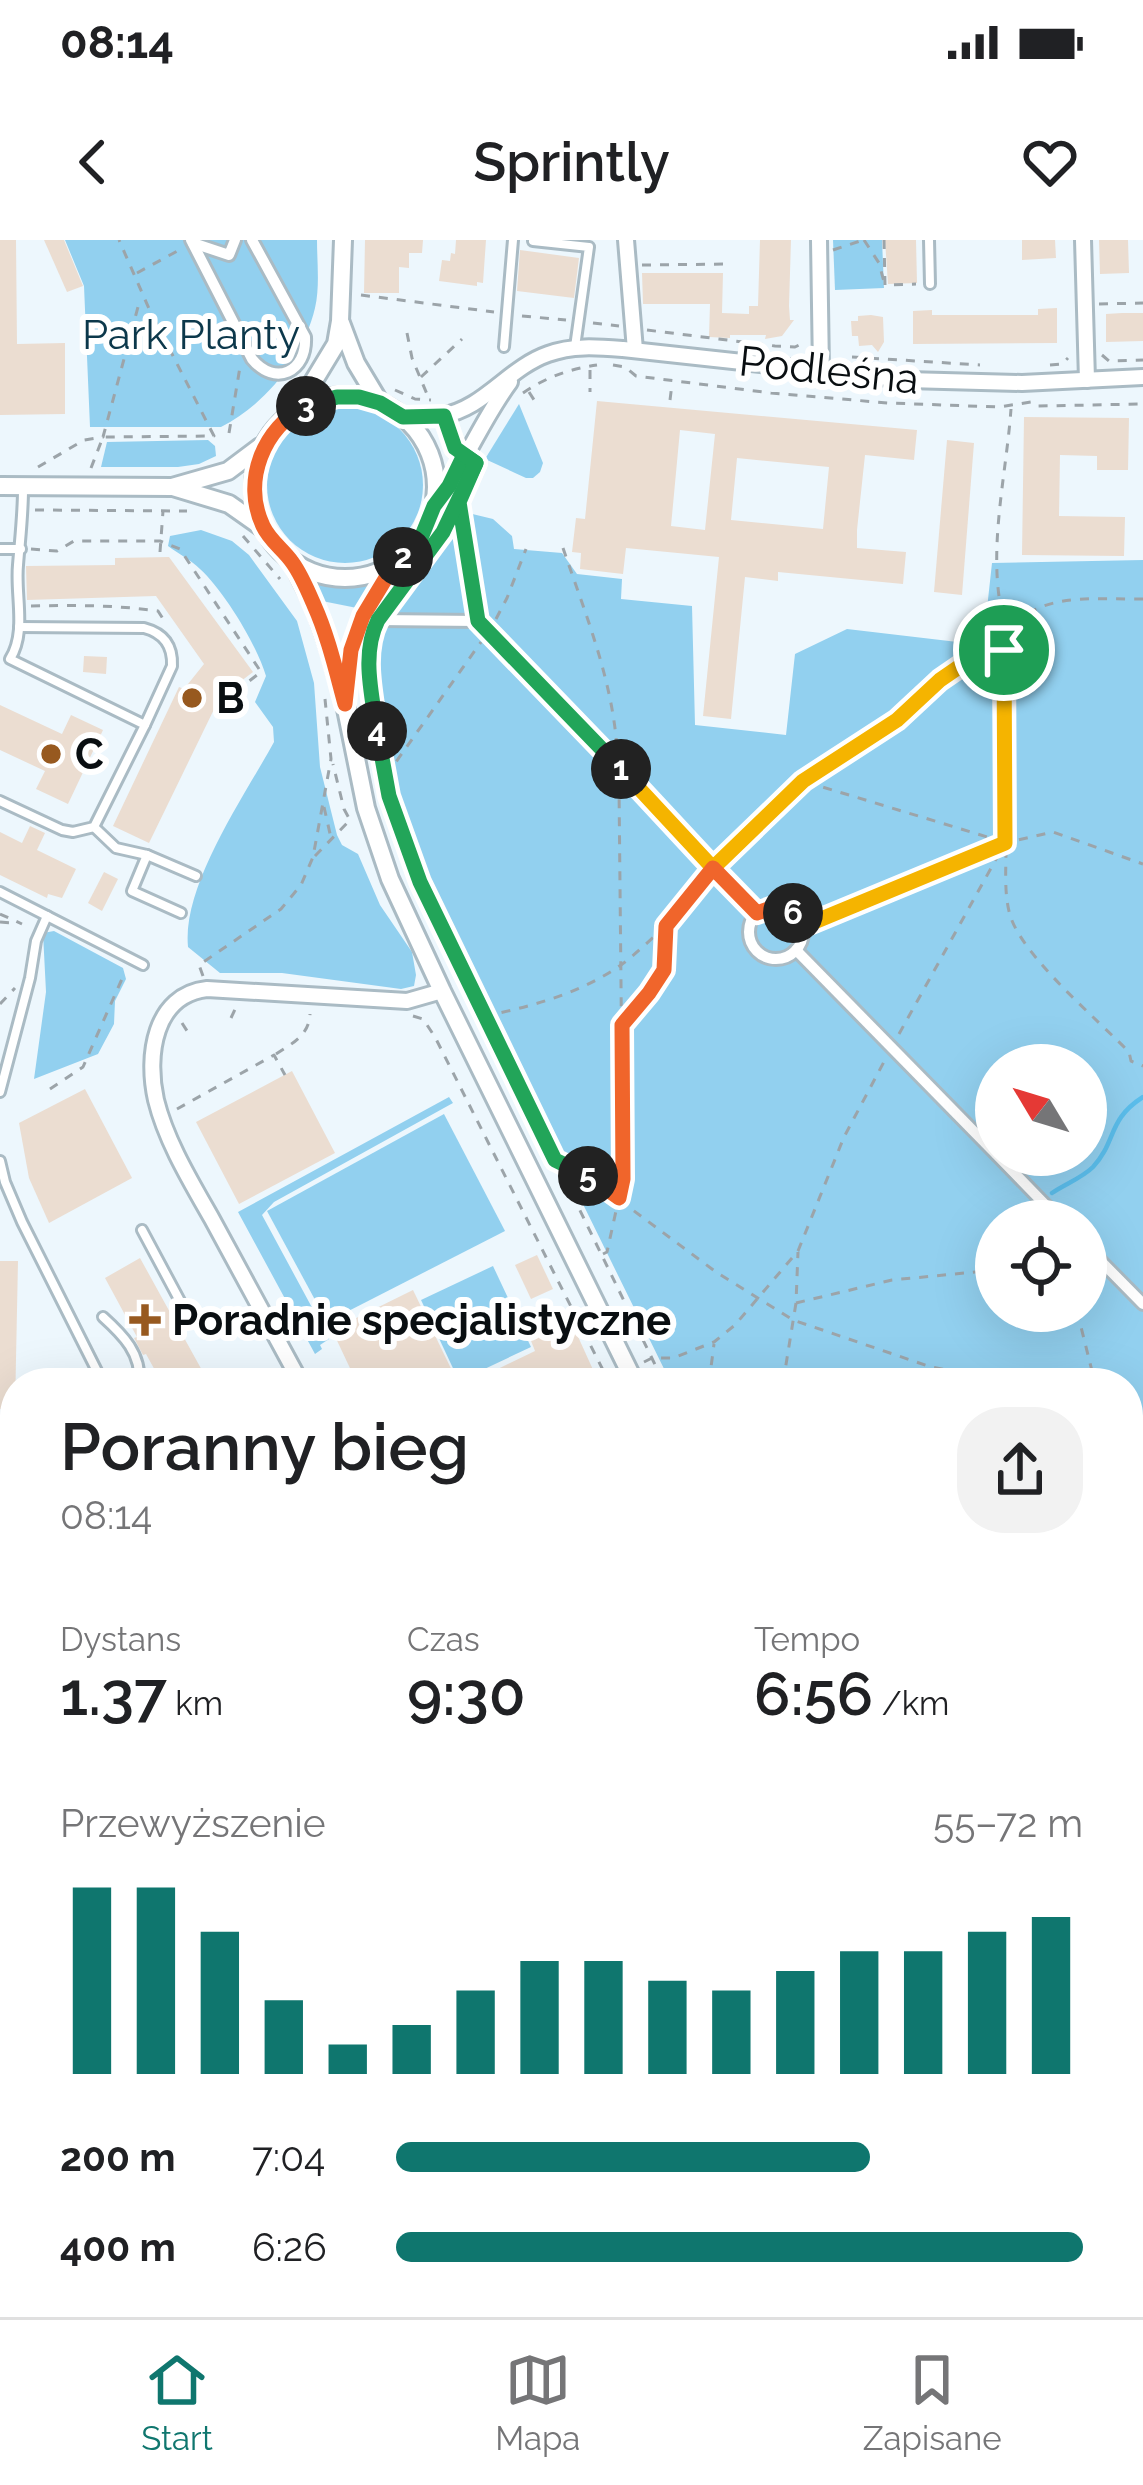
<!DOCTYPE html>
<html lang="pl">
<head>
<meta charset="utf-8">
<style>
  body { margin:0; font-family:Raleway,sans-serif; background:#f2f2f2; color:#202124; height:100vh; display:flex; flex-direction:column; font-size:45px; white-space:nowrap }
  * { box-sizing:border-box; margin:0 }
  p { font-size:39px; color:#757577 }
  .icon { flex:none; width:66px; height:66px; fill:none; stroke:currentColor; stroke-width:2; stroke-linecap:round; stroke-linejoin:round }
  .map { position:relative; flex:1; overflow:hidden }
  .side { position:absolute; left:0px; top:1128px; width:1143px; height:951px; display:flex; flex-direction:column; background:#fff; border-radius:48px 48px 0 0; box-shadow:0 12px 48px #0002 }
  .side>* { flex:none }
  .needle { width:78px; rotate:308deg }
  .fabs { position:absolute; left:975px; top:804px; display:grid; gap:24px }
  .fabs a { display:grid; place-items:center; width:132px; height:132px; border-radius:50%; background:#fff; box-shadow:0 12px 48px #0002; font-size:60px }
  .pin { position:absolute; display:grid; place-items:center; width:102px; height:102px; color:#fff; margin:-51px; border:6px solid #fff; border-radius:50%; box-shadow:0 3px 12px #0007 }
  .km { position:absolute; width:60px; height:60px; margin:-30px; border-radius:50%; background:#222; color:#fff; font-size:33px; line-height:60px; text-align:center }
  .round { display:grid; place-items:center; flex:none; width:126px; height:126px; border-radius:48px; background:#f2f2f2 }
  .overview { display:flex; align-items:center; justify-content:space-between; height:204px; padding:0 60px }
  h1 { font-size:66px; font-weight:600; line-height:90px }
  .metrics { display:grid; grid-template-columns:repeat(3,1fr); gap:18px; height:204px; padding:12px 60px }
  .metrics div { display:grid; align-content:center }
  .metrics b { font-size:60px; font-weight:600 }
  .metrics small { font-size:33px; font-weight:400 }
  .metrics p { font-size:33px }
  .chart { height:336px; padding:24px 60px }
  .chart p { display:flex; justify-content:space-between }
  .chart svg { width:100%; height:216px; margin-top:12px; stroke:#0f766e; stroke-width:6 }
  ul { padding:0 60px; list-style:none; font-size:39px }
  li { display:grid; grid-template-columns:192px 144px 1fr; align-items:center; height:90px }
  li i { height:30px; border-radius:15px; background:#0f766e }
  .status { display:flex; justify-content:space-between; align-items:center; height:84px; padding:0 60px; background:#fff; direction:ltr }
  .status svg { height:33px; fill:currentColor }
  header { display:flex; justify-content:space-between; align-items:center; height:156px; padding:0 60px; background:#fff; font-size:54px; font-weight:600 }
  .menu { display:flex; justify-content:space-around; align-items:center; height:168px; border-top:3px solid #e0e0e0; background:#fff; font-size:33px; color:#757577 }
  .menu a { display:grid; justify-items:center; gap:6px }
  .menu .selected { color:#0f766e }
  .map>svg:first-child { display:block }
  .green { fill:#92d0ef; fill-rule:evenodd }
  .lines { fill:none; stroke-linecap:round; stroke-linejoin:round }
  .stream { stroke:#5bbeec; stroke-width:4.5 }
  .building { fill:#ebddd1; fill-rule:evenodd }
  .service-casing { stroke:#aabbc4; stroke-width:14 }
  .pedestrian-casing { stroke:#aabbc4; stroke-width:16 }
  .minor-casing { stroke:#aabbc4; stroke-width:20 }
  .tertiary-casing { stroke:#aabbc4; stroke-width:22 }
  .secondary-casing { stroke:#aabbc4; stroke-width:24 }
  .path { stroke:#9ca4a9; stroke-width:3; stroke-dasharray:9 9; stroke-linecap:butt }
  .service { stroke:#fff; stroke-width:8 }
  .pedestrian { stroke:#fff; stroke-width:10 }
  .minor { stroke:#fff; stroke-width:14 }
  .tertiary { stroke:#fff; stroke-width:16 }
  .secondary { stroke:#fff; stroke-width:18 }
  .split-1-casing { stroke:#fff; stroke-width:24 }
  .split-2-casing { stroke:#fff; stroke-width:24 }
  .split-3-casing { stroke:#fff; stroke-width:24 }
  .split-4-casing { stroke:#fff; stroke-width:24 }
  .split-5-casing { stroke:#fff; stroke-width:24 }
  .split-6-casing { stroke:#fff; stroke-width:24 }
  .split-7-casing { stroke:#fff; stroke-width:24 }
  .split-1 { stroke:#f5b400; stroke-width:15 }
  .split-2 { stroke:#22a559; stroke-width:15 }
  .split-3 { stroke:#f0652b; stroke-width:15 }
  .split-4 { stroke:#22a559; stroke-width:15 }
  .split-5 { stroke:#22a559; stroke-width:15 }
  .split-6 { stroke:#f0652b; stroke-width:15 }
  .split-7 { stroke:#f5b400; stroke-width:15 }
  .poi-dot { fill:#97591f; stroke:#fff; stroke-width:4.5 }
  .labels { text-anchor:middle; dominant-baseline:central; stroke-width:12; stroke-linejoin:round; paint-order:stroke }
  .park-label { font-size:42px; fill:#0c384b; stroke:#fff }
  .street-label { font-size:42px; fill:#090e11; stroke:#fff }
  .poi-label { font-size:42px; font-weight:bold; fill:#090e11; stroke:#fff; text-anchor:start }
</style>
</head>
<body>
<div class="status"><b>08:14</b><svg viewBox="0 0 49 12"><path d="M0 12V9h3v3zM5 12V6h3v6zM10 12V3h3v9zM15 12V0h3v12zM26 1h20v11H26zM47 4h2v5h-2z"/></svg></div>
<header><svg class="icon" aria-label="back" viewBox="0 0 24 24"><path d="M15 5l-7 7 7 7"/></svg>Sprintly<svg class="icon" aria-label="heart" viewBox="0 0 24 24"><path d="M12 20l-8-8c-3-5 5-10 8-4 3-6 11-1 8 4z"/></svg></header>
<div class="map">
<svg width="1143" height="2077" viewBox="0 0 1143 2077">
  <rect width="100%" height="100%" fill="#edf7fd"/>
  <g class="green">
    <path d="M65 0H317C317 22 320 47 315 68 303 118 266 164 221 187H90L84 46Z"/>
    <polygon points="833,0 882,0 884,48 835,50"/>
    <polygon points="519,164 543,223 540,232 533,238 526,238 485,219"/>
    <circle cx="345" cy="245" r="78"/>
    <polygon points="208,200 215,206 216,216 199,224 178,227 101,227 107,202"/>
    <path d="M460 271 493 279 512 296 514 309 562 313 577 334 622 339 621 359 692 366 695 485 786 495 795 414 847 389 983 405 992 323 1143 320V1442L1128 1453V1143H671L488 771 412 603 395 554 382 486 374 413 376 400 381 385 438 312ZM996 825H1086V915H996ZM996 981H1086V1071H996Z"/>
    <path d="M201 290 232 301 249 315 297 381 314 443 320 527 337 595 342 605 358 614 380 665 412 712 416 735 414 746 401 749 282 733H220L188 707C182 645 244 557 274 502L273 487 255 462 266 436C257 405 224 351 200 329 191 320 179 314 168 306L170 296Z"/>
    <polygon points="314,344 344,348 369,346 357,368 322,361"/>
    <polygon points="54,691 123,728 126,739 115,761 114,784 98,814 34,839 46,752 43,693"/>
    <polygon points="449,857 453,863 274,962 262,975 329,1099 320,1105 322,1109 315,1114 238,972"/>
    <polygon points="444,874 505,991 327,1082 267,971"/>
    <polygon points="493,1026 531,1107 459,1141 421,1060"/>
    <polygon points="1143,1583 1143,2077 1113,2077 1107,2064 1128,2064 1128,1594"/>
    <polygon points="604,2064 1067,2064 1073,2077 603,2077"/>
  </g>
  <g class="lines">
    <g class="stream">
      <path d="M1052 953C1065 944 1082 938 1093 927 1117 901 1107 880 1143 857"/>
      <polyline points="1022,981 1032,973"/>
      <polyline points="1128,1847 1143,1850"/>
      <polyline points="785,2064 794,2077"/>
    </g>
  </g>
  <g class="building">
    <polygon points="0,0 16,0 17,104 65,103 65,174 0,175"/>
    <polygon points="44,0 64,0 83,46 67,52"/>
    <polygon points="365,0 423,0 422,13 409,13 409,28 399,27 399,53 364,53"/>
    <polygon points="456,0 486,0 483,43 477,42 477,46 439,41 442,20 450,21 451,13 455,14"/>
    <polygon points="760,0 791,0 789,66 790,80 794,80 782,96 765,99 766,95 730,95 730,98 709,97 710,64 643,64 642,33 723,33 722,73 749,74 749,66 758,66"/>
    <polygon points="885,0 916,0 917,43 888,44"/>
    <polygon points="1022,0 1055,0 1056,18 1022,20"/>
    <polygon points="1099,0 1128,0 1129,33 1100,34"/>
    <polygon points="520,10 579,18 574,58 517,51"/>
    <polygon points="1057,68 1057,103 913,104 913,71 932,70 932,75 1038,75 1038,69"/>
    <polygon points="1122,73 1143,73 1143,101 1106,102 1106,74"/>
    <polygon points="871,75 883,77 884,102 878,112 872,105 859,106 858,96 852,96 851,81 858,81 858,76"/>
    <path d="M597 161 917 190 914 220 865 215 857 290V308L906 312 903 344 778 332V341L745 337 731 479 703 476 719 317 626 308 623 334 580 329 581 313 572 312 576 278 585 279ZM680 190 715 194 705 290 671 286ZM737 218 829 227 823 289 731 280Z"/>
    <polygon points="1024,177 1129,178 1128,230 1097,230 1097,216 1060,215 1059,276 1125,277 1124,316 1022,315"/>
    <polygon points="947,200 974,203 962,355 934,352"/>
    <polygon points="169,317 253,432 220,457 149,603 113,586 179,447 184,449 204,424 156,356 27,360 26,326 115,325 115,318"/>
    <polygon points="84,416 107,417 106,434 83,432"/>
    <polygon points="0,465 62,494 71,475 103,490 68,564 36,549 45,531 0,510"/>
    <polygon points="30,586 45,593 37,610 76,629 62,658 48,654 47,658 0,635 0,592 22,603"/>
    <polygon points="104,632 118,639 102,671 88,663"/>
    <polygon points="292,831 335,913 239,964 196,882"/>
    <polygon points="85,849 132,938 49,983 29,938 19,883"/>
    <polygon points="537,1015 553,1049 531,1059 515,1025"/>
    <polygon points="140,1018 209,1143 162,1143 146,1114 143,1115 134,1098 137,1097 105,1038"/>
    <polygon points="0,1021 18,1021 15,1169 0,1169"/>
    <polygon points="413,1050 458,1143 357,1143 332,1090"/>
    <polygon points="566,1070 599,1143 469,1143 535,1111 526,1088"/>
    <polygon points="0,1457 15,1458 15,1490 0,1489"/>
    <polygon points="0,1592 15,1593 15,1646 0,1645"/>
    <polygon points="0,1775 15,1777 15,1803 0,1801"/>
    <polygon points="0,1857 15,1859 15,1929 10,1989 0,1988"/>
    <polygon points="0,2001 15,2013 15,2046 0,2066"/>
    <polygon points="224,2064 259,2064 249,2077 241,2077"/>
    <polygon points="331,2064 384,2064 375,2077 352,2077"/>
  </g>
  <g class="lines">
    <g class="service-casing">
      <g id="service">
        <polyline points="929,0 930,44"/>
        <polyline points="533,1 589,7 575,107"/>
        <polyline points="504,107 513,0"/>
        <polyline points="0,309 21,309"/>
        <path d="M19 387 144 388C163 393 173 405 172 426L145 485"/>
        <path d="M0 561 62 590 73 592 94 587 145 485 10 419C27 392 15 356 18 325 20 299 23 275 23 249"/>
        <polyline points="94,587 116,608 147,615 196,636"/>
        <polyline points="147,615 132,651 181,673"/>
        <polyline points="0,652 143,725"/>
        <polyline points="0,852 30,738 36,701 47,676"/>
        <polyline points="0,921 5,942 22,982 103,1143"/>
        <polyline points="142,990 180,1061"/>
        <path d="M103 1077C123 1095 142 1114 139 1143"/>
        <polyline points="0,1183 15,1183"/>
        <polyline points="0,1443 15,1444"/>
      </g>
    </g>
    <g class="pedestrian-casing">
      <g id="pedestrian">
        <path d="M191 0 252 119C275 147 307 132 305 97L252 0"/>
        <polyline points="193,3 229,15 235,0"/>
        <polyline points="459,262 478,381 757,673"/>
        <polyline points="378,380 478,381"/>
        <circle cx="776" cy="692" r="27"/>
        <polyline points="796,710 996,914"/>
        <polyline points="997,915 1061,981"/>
        <polyline points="1086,1006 1143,1064"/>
      </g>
    </g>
    <g class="minor-casing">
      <g id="minor">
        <polyline points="626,0 635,110"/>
        <polyline points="819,0 821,130"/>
        <polyline points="1083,0 1087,140"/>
        <path d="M403 177C416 177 429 179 441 176 484 169 508 128 548 114 572 105 597 107 623 109L907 140 1022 143 1143 137"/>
        <path d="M434 265C464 227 481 181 510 142"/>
        <path d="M301 1143C271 1088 241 1033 212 979 191 942 166 901 156 860 146 816 154 755 207 749L407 761 442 751"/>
        <polyline points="0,1708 15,1709"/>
        <polyline points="0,1846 15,1848"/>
        <polyline points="571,2064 574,2077"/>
      </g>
    </g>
    <g class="tertiary-casing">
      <g id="tertiary">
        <polyline points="341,83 356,123 380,163"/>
        <circle cx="345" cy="247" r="91"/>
        <polyline points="296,170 336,104 340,81 343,0"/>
        <polyline points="0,246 172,247 228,231 260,207"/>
        <polyline points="173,247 229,264 263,288"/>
        <polyline points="292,321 315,367 329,407 345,464 366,568 390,639 442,751 635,1143"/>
        <path d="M346 455C352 393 363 376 395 324"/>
        <polyline points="1086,2064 1093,2077"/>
      </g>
    </g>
    <g class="secondary-casing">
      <g id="secondary">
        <polyline points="1128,1486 1143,1474"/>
        <polyline points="1128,1539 1143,1528"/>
        <polyline points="483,2077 497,2064"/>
        <polyline points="537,2077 551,2064"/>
      </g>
    </g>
    <g class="path">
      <polyline points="864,0 879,23 884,42"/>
      <polyline points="884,0 885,45 916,44"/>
      <polyline points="833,10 863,0"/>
      <polyline points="642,25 732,24"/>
      <polyline points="137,33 181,9"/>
      <polyline points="361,55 494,72"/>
      <polyline points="1099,64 1143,63"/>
      <polyline points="522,76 566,80"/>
      <polyline points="593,83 619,86"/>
      <polyline points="647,90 775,106 795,107 803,103"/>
      <polyline points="407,93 412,118 429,159"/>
      <polyline points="1102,115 1109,121 1143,120"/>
      <polyline points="852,117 980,125"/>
      <polyline points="613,125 625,127 636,136 771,153 888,163 999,167 1031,162 1038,166 1143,164"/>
      <polyline points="1050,125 1062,124 1068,118"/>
      <polyline points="590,130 590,152"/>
      <polyline points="421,137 462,99"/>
      <polyline points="395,150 415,159 431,160"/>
      <polyline points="529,152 538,166"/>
      <path d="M523 153C546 137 570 129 597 125"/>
      <polyline points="670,160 672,144"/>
      <polyline points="229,193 240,127"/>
      <polyline points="38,227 84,200 103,197 138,67"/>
      <polyline points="91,228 103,197 214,196 150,71 119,0"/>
      <polyline points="35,270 187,271"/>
      <polyline points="243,296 280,339"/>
      <path d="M563 308C585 373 612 438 617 508"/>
      <polyline points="31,309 57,311 74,301 160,301 180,309 261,432 227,458 226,465 234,468"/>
      <polyline points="160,312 163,271"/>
      <polyline points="398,353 434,307 448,283"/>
      <path d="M31 366C74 365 115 365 158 371L165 382"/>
      <polyline points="496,379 507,358 526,309"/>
      <path d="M1007 391C984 323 1006 240 1011 169"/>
      <polyline points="369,420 385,537 420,642 664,1143"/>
      <polyline points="386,536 481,402"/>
      <polyline points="806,542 1004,602"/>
      <polyline points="324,567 331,598"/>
      <path d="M1005 599 1004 410C1019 348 1093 360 1143 359"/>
      <path d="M1006 609C1006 630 1004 654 1010 675 1022 716 1097 779 1129 812L1131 821 1143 826"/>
      <polyline points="315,616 350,580 344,569 333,524"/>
      <polyline points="725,616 803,541 897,480 940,440 972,418 1004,410"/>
      <polyline points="0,674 22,684"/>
      <polyline points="0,682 14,683"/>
      <polyline points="802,687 1005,603 1053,592 1143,624"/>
      <polyline points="203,736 199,725 281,669 301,645 313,617 331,519 325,459"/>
      <polyline points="0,764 15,748"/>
      <polyline points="413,776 423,779 435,797 608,1140"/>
      <path d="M484 776C531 767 581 753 621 725 636 714 651 699 665 687"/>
      <polyline points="231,778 237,765"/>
      <polyline points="182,783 191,797"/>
      <polyline points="623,784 649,753 664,730 666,685 703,641"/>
      <polyline points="899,794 1005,603"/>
      <path d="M276 814C293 803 309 795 310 774"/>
      <polyline points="50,849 83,827 125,732"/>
      <polyline points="177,869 274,815 285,835"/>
      <polyline points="559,922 579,930 716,1032 793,1080 931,1127 1021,1143"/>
      <polyline points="603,1014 607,1012 623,939 619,547"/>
      <polyline points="796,1063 892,1040 996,1030"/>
      <polyline points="1077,1071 1095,1143"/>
      <polyline points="644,1122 652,1118 673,1118 714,1102 735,1085 798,1011 844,897 886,818"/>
      <polyline points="709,1143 714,1104"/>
      <polyline points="783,1143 796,1063 798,1012"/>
      <polyline points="1128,1157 1143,1156"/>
      <path d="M1128 1287C1134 1314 1133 1338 1128 1365"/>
      <polyline points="1128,1431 1143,1421"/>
      <polyline points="1128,1577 1143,1566"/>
      <polyline points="1128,1692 1143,1692"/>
      <polyline points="0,1764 15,1765"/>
      <polyline points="0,1978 15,1991"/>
      <polyline points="2,1978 15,1979"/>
      <polyline points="0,2064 1,2065"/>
      <polyline points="209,2064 226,2077"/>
      <polyline points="312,2064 335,2077"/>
      <polyline points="800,2064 808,2077"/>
      <polyline points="1112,2064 1119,2077"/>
      <polyline points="12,2067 15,2063"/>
      <polyline points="594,2073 649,2077"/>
      <polyline points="266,2075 293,2064"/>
      <polyline points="266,2075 274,2064"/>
      <polyline points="102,2077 107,2064"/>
      <polyline points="155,2077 159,2064"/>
      <polyline points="385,2077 393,2064"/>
      <polyline points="421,2077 450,2072"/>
      <polyline points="444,2077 457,2064"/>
      <polyline points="598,2077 600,2064"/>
      <polyline points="658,2077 727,2065"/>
      <polyline points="818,2077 823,2064"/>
    </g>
    <use href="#service" class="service"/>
    <use href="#pedestrian" class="pedestrian"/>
    <use href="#minor" class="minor"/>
    <use href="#tertiary" class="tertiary"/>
    <use href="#secondary" class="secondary"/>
  </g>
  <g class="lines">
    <g class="split-1-casing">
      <polyline id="split-1" points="621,529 713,628 803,541 897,480 940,440 972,418 1004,410"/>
    </g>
    <g class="split-2-casing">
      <polyline id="split-2" points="403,317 421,298 434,266 449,246 464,215 476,223 459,262 478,381 621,529"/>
    </g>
    <g class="split-3-casing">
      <path id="split-3" d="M306 166C263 188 242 241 263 286 270 301 283 309 292 322 301 334 308 351 314 365 328 396 336 431 345 464L351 410 363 376 395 323 403 317"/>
    </g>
    <g class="split-4-casing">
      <path id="split-4" d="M306 166 337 157H359L380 163 403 177 444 176 455 208 476 223 443 292 378 380C361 414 372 454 377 491"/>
    </g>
    <g class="split-5-casing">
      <polyline id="split-5" points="377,491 389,556 420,642 555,920 588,936"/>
    </g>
    <g class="split-6-casing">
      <polyline id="split-6" points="588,936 619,958 623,939 622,785 649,753 664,730 666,686 713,628 757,673 776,666 793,673"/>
    </g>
    <g class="split-7-casing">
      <polyline id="split-7" points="793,673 802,687 1005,603 1004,410"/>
    </g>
    <use href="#split-1" class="split-1"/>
    <use href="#split-2" class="split-2"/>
    <use href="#split-3" class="split-3"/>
    <use href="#split-4" class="split-4"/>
    <use href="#split-5" class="split-5"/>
    <use href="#split-6" class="split-6"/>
    <use href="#split-7" class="split-7"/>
  </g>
  <g class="poi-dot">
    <circle cx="192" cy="458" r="12"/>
    <circle cx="51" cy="514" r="12"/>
    <path d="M139 1062h12v12h12v12h-12v12h-12v-12h-12v-12h12z"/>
  </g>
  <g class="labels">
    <g class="park-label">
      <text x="191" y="94">Park Planty</text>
    </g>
    <g class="street-label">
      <text transform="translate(829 130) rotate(6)">Podleśna</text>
    </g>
    <g class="poi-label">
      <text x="216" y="458">B</text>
      <text x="75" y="514">C</text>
      <text x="172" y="1080">Poradnie specjalistyczne</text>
    </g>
  </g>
</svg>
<div class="fabs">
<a><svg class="needle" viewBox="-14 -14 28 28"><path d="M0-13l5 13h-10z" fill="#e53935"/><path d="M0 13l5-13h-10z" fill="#757577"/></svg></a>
<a><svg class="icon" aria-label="locate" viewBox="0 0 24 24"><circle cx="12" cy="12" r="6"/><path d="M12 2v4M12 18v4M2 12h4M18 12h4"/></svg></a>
</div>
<div class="pin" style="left:1004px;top:410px;background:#1e9e55"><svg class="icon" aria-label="arrive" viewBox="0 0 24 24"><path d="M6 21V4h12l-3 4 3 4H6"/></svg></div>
<b class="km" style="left:621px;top:529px">1</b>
<b class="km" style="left:403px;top:317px">2</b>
<b class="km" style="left:306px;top:166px">3</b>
<b class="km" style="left:377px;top:491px">4</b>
<b class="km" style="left:588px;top:936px">5</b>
<b class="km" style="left:793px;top:673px">6</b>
<section class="side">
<div class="overview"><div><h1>Poranny bieg</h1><p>08:14</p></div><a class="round"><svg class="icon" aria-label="share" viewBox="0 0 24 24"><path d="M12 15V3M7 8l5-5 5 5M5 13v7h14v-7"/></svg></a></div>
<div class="metrics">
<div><p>Dystans</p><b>1.37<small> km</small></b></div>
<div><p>Czas</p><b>9:30</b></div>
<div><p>Tempo</p><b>6:56<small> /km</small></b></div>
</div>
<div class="chart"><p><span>Przewyższenie</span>55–72 m</p>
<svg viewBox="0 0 160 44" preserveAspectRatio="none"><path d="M5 44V6M15 44V6M25 44V15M35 44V29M45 44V38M55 44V34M65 44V27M75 44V21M85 44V21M95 44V25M105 44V27M115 44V23M125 44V19M135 44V19M145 44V15M155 44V12"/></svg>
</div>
<ul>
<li><b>200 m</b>7:04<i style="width:69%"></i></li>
<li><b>400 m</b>6:26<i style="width:100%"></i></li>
</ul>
</section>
</div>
<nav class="menu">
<a class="selected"><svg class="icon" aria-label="home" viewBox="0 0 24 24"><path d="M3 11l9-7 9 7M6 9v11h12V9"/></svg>Start</a>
<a><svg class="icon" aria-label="map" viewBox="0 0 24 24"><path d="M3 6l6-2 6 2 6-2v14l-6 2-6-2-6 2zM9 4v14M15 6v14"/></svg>Mapa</a>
<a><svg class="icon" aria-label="saved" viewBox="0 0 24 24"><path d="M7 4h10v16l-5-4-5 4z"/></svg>Zapisane</a>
</nav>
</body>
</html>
